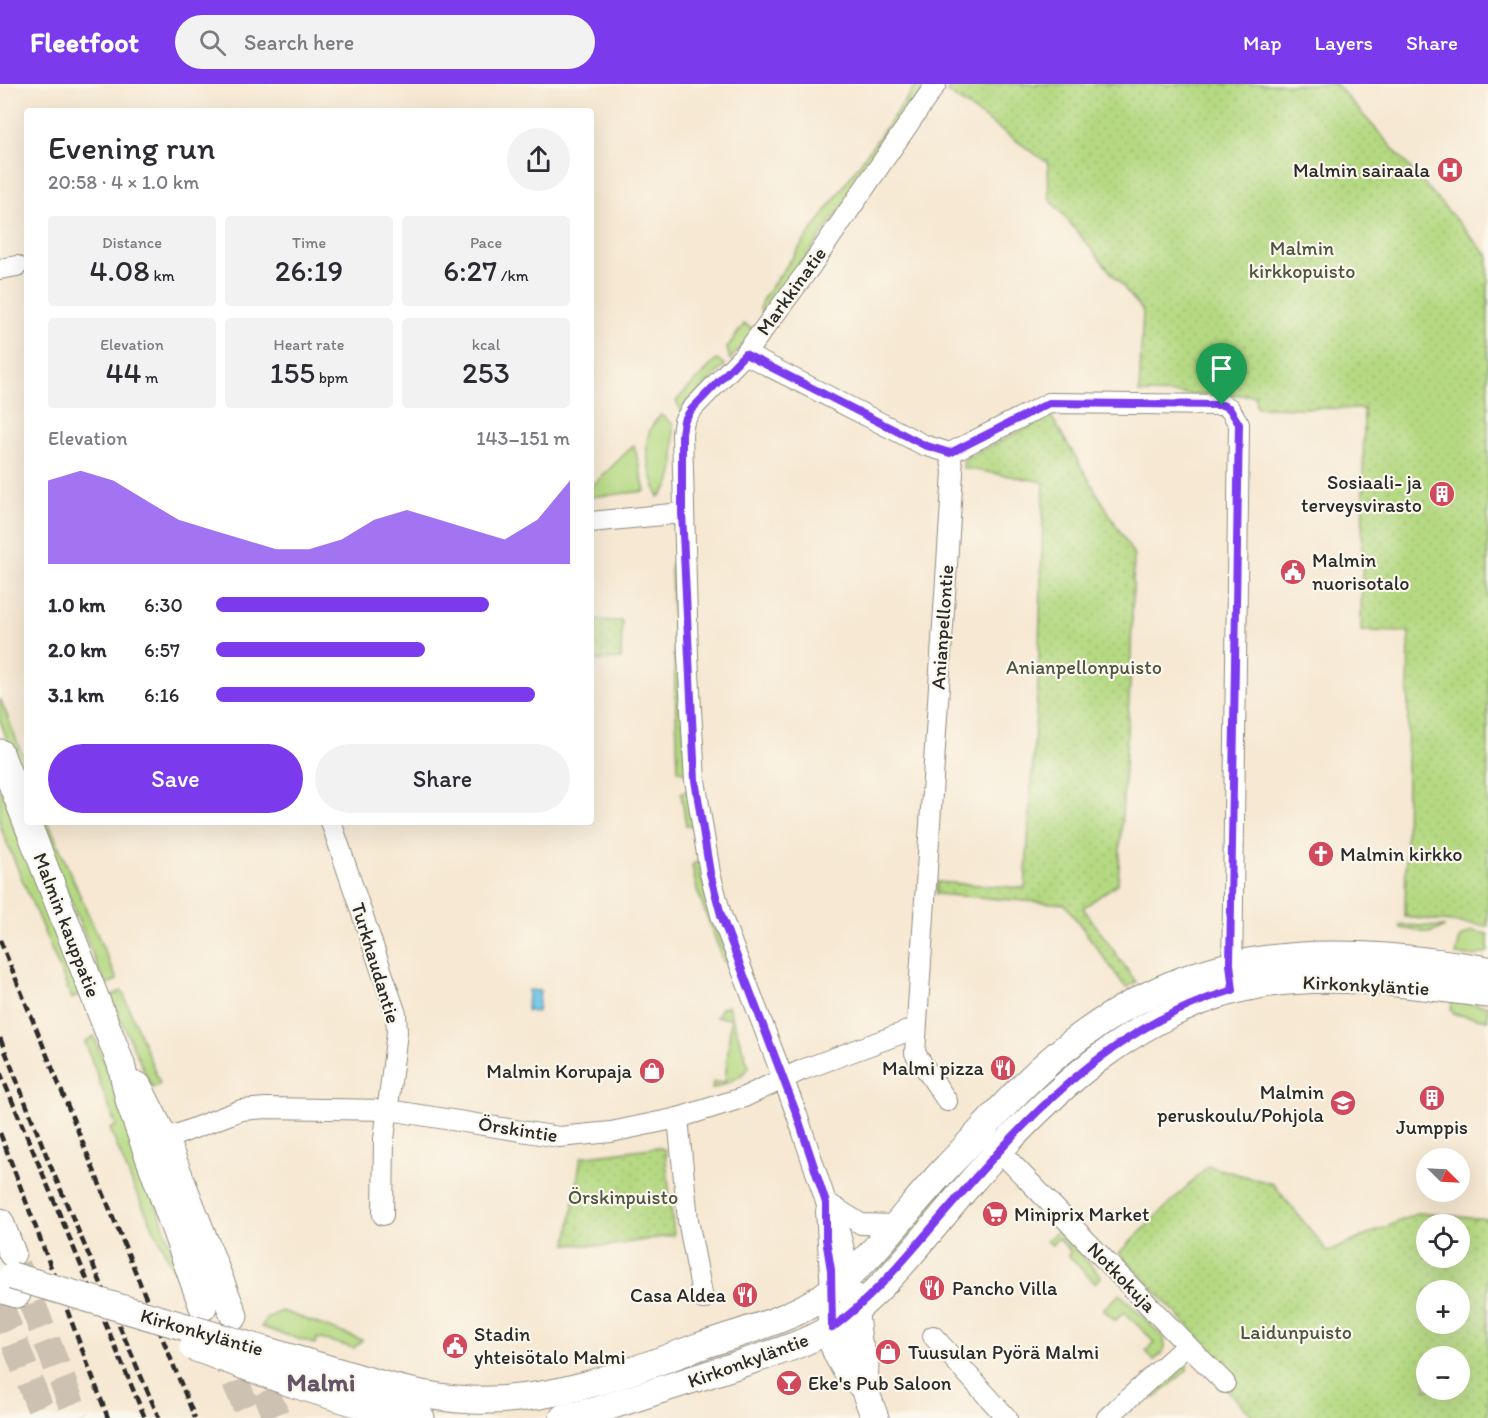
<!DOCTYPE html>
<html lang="en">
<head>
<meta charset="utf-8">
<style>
  body { margin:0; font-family:Itim,sans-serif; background:#f2f2f3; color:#2b2b33; height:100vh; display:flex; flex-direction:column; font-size:22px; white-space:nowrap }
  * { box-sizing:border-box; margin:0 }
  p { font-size:20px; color:#7c7c81 }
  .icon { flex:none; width:33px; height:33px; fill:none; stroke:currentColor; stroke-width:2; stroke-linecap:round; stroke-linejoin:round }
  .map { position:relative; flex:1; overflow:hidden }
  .sheet { position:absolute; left:24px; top:24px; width:570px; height:717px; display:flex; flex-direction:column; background:#fff; border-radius:6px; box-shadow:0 6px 24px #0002 }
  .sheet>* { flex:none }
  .needle { width:39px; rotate:114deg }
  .tools { position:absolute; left:1416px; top:1064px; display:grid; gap:12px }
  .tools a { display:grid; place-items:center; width:54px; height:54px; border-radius:50%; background:#fff; box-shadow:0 6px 24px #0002; font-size:30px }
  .pin { position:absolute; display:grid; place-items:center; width:51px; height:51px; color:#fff; margin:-62px -26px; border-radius:50% 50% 50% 0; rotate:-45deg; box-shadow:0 0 6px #0007 }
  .pin .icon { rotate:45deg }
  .round { display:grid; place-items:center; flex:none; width:63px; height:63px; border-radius:32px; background:#f2f2f3 }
  .headline { display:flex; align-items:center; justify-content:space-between; height:102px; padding:0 24px }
  h1 { font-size:33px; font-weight:600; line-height:45px }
  .figures { display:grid; grid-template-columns:repeat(3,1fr); gap:9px; height:102px; padding:6px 24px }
  .figures div { display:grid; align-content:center; border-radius:6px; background:#f2f2f3; text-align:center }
  .figures b { font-size:30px; font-weight:600 }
  .figures small { font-size:16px; font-weight:400 }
  .figures p { font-size:16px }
  .chart { height:168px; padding:12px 24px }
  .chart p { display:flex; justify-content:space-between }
  .chart svg { width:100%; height:108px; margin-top:6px; fill:#7c3aed; opacity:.7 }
  .button { display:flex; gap:12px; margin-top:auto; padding:12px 24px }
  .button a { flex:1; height:69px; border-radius:36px; background:#7c3aed; color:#fff; font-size:24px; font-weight:600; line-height:69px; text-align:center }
  .button a+a { background:#f2f2f3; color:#2b2b33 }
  ul { padding:0 24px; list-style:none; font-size:20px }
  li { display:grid; grid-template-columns:96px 72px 1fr; align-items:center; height:45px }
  li i { height:15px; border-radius:8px; background:#7c3aed }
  header { display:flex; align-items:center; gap:36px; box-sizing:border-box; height:84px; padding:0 30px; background:#7c3aed; color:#fff }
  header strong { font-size:28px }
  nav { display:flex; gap:33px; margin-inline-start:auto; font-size:21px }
  .search { width:420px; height:54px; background:#f2f2f3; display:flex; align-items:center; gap:15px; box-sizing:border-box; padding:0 21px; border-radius:33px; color:#7c7c81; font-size:22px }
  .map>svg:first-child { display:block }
  .grass { fill:#b5d982; stroke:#708256; stroke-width:1.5 }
  .park { fill:url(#park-dots); stroke:#708256; stroke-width:1.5; fill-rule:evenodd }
  .water { fill:#69c4e7; stroke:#4a7889; stroke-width:1.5 }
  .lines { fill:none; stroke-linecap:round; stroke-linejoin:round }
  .secondary-tunnel { stroke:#cdc2b1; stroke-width:27; stroke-dasharray:27 14; stroke-linecap:butt }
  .street-casing { stroke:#908a7e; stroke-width:22 }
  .secondary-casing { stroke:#908a7e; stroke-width:29 }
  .street { stroke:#fff; stroke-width:20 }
  .secondary { stroke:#fff; stroke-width:27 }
  .rail { stroke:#2b2b2b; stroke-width:4.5; stroke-dasharray:9 4.5; stroke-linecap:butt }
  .secondary-bridge-casing { stroke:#908a7e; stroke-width:29; stroke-linecap:butt }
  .secondary-bridge { stroke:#fff; stroke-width:27 }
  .route-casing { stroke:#fff; stroke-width:12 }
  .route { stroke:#7c3aed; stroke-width:8 }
  .labels { text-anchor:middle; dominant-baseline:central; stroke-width:4.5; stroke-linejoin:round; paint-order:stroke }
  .poi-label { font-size:20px; fill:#2b2b2b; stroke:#fbf7ec; text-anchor:start }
  .park-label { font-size:20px; fill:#4e5641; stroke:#fbf7ec }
  .street-label { font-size:20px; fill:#2b2b2b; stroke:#fbf7ec }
  .district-label { font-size:26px; font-weight:bold; fill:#655468; stroke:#fbf7ec }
</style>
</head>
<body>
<header>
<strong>Fleetfoot</strong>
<div class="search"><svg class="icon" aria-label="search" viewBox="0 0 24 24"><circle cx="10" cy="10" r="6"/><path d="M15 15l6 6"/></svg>Search here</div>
<nav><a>Map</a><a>Layers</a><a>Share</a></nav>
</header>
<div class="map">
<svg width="1488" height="1334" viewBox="0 0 1488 1334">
  <defs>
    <pattern id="park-dots" width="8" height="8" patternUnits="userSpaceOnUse" patternTransform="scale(1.5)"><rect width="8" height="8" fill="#b5d982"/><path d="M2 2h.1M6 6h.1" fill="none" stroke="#9cba70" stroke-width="1.8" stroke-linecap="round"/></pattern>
  </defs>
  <rect width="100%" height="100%" fill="#fbf7ec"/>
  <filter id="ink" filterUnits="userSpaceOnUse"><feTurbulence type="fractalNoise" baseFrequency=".0167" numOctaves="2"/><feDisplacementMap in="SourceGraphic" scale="12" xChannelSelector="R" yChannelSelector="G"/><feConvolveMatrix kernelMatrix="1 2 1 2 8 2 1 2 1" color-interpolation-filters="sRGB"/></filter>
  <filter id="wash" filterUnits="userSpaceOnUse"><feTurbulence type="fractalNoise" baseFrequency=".008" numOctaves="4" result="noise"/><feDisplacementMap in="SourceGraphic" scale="24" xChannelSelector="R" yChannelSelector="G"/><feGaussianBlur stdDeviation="1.35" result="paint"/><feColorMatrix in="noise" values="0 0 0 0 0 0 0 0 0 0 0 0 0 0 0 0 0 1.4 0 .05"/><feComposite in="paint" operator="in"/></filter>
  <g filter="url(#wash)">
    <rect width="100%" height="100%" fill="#f6e8d2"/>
    <g class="grass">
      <polygon points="917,0 929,0 764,233 760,225 762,216"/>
      <polygon points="744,240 752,244 753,248 730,276 727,264"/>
      <polygon points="717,275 725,281 681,326 676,317"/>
      <path d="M661 331 673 340C673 362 681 399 658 413 650 385 636 354 661 331Z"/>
      <polygon points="634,361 645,407 591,413 591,403"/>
      <polygon points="671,480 677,480 685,689 678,686"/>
      <polygon points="0,614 27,683 27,707 0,637"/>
      <polygon points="0,697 80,910 72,915 0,742"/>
      <polygon points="687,706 693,742 686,741 681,709"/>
      <polygon points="39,738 48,738 117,896 105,901"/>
      <polygon points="698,777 709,823 729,876 724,878 697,806 692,781"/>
      <polygon points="1400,841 1445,843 1429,849 1401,844"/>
      <polygon points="1472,847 1488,850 1488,868 1474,872 1456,871 1460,854"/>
      <polygon points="122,907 160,1000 152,1004 110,912"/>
      <polygon points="1452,917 1488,922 1488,936 1454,930 1451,926"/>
      <path d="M728 922 749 983C742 994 724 1000 712 1005L713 998H725L731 934 716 933 721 924Z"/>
      <polygon points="94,952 132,1047 189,1217 134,1104 110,1045 116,1042 85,958"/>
      <polygon points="968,1077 972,1081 880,1188 876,1182"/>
      <polygon points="1058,1147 1101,1192 1095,1199 1068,1171 1071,1168 1058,1154 1052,1161 1046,1157"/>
      <polygon points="1120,1210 1164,1254 1165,1265 1154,1277 1146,1267 1155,1258 1124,1228 1115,1237 1103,1225"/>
      <polygon points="281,1227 291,1230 362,1256 354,1264 317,1254 315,1260 261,1243 267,1234"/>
      <polygon points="1187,1279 1187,1286 1155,1314 1148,1309 1178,1282"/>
    </g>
    <g class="park">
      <polygon points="953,0 1336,0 1488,172 1488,842 1405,833 1409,548 1361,547 1364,325 1256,323 1255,311 1139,309 1143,227 1049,114 1048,79 947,8"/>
      <polygon points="1051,332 1134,471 1130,598 1118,799 1083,824 1136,898 1126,904 1065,820 936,810 937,798 1025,804 1038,599 1044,398 963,384 964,375"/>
      <polygon points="591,536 622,537 621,575 591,577"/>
      <polygon points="658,1063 665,1066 674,1151 607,1162 567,1160 581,1073"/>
      <path d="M1208 1082 1273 1100 1328 1168 1418 1129 1488 1135V1334H1255L1214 1293 1209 1264 1119 1169ZM1426 1140H1460V1173H1426ZM1426 1206H1460V1239H1426ZM1426 1272H1460V1305H1426Z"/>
    </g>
    <polygon class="water" points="528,906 540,907 538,928 527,927"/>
  </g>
  <g filter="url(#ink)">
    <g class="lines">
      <g class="secondary-tunnel">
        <polyline points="17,1181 77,1334"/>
        <polyline points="0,1221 44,1334"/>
        <polyline points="219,1260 251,1334"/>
        <polyline points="249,1269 277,1334"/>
      </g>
      <g class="street-casing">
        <g id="street">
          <polyline points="0,185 17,182"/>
          <polyline points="745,270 924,361 950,369 953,388 915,969 947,1017"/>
          <polyline points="950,369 1049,319 1222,321 1229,324 1239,340 1232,895"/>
          <polyline points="591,438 682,429"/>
          <polyline points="331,738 396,930 397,948 384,1055 383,1131"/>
          <polyline points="678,1034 688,1136 703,1215"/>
          <polyline points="990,1057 1187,1261 1107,1334"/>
          <polyline points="153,1060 241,1026 266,1024 389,1026 559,1053 611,1048 678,1034 742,1014 802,986 916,944"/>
          <polyline points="826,1118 861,1140 895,1141"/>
          <polyline points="826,1127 831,1207"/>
          <polyline points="850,1190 840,1150 826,1118 797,1031 721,831 710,789 695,696 688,572 682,350 684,337 691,326 745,270 808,186 936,0"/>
          <polyline points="933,1252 1007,1334"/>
          <polyline points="1187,1261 1225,1299"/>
        </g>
      </g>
      <g class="secondary-casing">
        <g id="secondary">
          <polyline points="0,669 121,980 130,1020 203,1223"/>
          <polyline points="138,1002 165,1056 234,1232"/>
          <polyline points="0,1138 12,1169"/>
          <polyline points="0,1205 17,1210"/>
          <polyline points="853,1212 858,1258 865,1279 864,1304"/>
          <polyline points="831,1229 833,1259 837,1270 846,1286 864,1304 875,1334"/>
          <path d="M308 1279C361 1294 415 1314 471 1316 552 1319 628 1289 703 1261 747 1246 795 1235 832 1206 875 1172 908 1124 946 1084 983 1046 1017 1004 1058 970 1194 858 1323 859 1488 886"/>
          <polyline points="294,1300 382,1327 421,1334"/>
          <path d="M563 1334 595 1327C642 1312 688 1297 734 1282 767 1271 802 1262 831 1244 881 1213 933 1142 972 1097 1050 1007 1142 920 1264 900 1338 888 1415 901 1488 910"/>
        </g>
      </g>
      <use href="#street" class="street"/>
      <use href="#secondary" class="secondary"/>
      <g class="rail">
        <polyline points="0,856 195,1334"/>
        <polyline points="0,954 53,1088 159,1334"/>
        <polyline points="0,988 145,1334"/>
        <polyline points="0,1049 108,1334"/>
      </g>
      <g class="secondary-bridge-casing">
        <g id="secondary-bridge">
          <polyline points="12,1192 308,1279"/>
          <polyline points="193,1263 294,1300"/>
        </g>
      </g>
      <use href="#secondary-bridge" class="secondary-bridge"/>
    </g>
  </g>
  <g class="lines" filter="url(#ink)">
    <g class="route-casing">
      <path id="route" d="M745 270 924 361 950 369 1049 319 1222 321 1229 324 1239 340 1230 880 1233 906C1107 942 1023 1038 940 1134 906 1173 874 1213 832 1244L831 1186 826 1155V1119L797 1031 721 831 710 789 695 696 682 429V350L684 337 691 326Z"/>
    </g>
    <use href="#route" class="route"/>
  </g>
  <defs>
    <g id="hospital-disc" transform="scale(1.35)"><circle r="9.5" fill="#d1495b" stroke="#fbf7ec"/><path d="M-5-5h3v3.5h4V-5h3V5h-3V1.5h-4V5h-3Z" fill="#fff"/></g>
    <g id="building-disc" transform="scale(1.35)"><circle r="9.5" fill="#d1495b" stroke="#fbf7ec"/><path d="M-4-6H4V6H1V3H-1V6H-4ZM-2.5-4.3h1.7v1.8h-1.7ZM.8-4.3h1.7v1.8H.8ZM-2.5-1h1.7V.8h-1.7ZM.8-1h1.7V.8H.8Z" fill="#fff"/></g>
    <g id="civic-disc" transform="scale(1.35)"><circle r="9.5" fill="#d1495b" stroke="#fbf7ec"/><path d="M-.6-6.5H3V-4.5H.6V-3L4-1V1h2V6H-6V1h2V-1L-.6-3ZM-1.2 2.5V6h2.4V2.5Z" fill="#fff"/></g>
    <g id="church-disc" transform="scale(1.35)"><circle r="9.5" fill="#d1495b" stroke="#fbf7ec"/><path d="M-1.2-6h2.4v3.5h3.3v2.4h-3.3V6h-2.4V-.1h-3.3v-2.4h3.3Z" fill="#fff"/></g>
    <g id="restaurant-disc" transform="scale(1.35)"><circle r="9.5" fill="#d1495b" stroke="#fbf7ec"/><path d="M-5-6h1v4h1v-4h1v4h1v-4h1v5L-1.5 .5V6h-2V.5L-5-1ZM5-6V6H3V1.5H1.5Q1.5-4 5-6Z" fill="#fff"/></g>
    <g id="shop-disc" transform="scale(1.35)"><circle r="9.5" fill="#d1495b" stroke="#fbf7ec"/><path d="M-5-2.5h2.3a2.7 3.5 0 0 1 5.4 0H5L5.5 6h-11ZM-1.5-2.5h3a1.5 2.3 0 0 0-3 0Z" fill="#fff"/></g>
    <g id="school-disc" transform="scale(1.35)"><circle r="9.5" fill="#d1495b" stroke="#fbf7ec"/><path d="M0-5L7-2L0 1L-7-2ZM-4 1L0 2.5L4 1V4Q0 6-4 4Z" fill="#fff"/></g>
    <g id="supermarket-disc" transform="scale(1.35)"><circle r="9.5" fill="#d1495b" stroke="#fbf7ec"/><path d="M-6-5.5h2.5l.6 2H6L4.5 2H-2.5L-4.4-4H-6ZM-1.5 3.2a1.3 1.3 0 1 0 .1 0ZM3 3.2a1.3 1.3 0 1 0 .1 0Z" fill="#fff"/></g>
    <g id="bar-disc" transform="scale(1.35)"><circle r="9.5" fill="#d1495b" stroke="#fbf7ec"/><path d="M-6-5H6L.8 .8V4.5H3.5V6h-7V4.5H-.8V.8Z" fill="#fff"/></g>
  </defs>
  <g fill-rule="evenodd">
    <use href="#hospital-disc" x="1450" y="86"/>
    <use href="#building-disc" x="1442" y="410"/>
    <use href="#civic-disc" x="1293" y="488"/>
    <use href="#church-disc" x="1321" y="770"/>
    <use href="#restaurant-disc" x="1003" y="984"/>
    <use href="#shop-disc" x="652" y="987"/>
    <use href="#building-disc" x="1432" y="1014"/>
    <use href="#school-disc" x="1343" y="1019"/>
    <use href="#supermarket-disc" x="995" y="1130"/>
    <use href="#restaurant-disc" x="932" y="1204"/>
    <use href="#restaurant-disc" x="745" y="1211"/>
    <use href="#civic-disc" x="455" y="1262"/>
    <use href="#shop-disc" x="888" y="1268"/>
    <use href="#bar-disc" x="789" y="1299"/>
  </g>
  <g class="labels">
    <g class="poi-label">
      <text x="1430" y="86" text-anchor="end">Malmin sairaala</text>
      <text x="1422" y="398" text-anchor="end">Sosiaali- ja<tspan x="1422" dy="23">terveysvirasto</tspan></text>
      <text x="1312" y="476">Malmin<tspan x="1312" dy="23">nuorisotalo</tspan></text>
      <text x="1340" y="770">Malmin kirkko</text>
      <text x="984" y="984" text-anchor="end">Malmi pizza</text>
      <text x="632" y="987" text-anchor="end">Malmin Korupaja</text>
      <text x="1324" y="1008" text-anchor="end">Malmin<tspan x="1324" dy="23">peruskoulu/Pohjola</tspan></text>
      <text x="1432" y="1043" text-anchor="middle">Jumppis</text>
      <text x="1014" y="1130">Miniprix Market</text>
      <text x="952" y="1204">Pancho Villa</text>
      <text x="726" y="1211" text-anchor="end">Casa Aldea</text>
      <text x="474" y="1250">Stadin<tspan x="474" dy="23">yhteisötalo Malmi</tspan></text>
      <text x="908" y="1268">Tuusulan Pyörä Malmi</text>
      <text x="808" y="1299">Eke's Pub Saloon</text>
    </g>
    <g class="park-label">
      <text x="1302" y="164">Malmin<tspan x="1302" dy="23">kirkkopuisto</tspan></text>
      <text x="1084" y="583">Anianpellonpuisto</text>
      <text x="623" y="1113">Örskinpuisto</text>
      <text x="1296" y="1248">Laidunpuisto</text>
    </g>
    <g class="street-label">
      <text transform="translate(791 207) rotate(-54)">Markkinatie</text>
      <text transform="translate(942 543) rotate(-86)">Anianpellontie</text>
      <text transform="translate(67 841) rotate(69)">Malmin kauppatie</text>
      <text transform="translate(376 879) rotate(73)">Turkhaudantie</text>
      <text transform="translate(1366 901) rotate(3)">Kirkonkyläntie</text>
      <text transform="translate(518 1045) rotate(9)">Örskintie</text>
      <text transform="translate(1122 1193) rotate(46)">Notkokuja</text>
      <text transform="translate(202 1248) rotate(16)">Kirkonkyläntie</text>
      <text transform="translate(748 1276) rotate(-20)">Kirkonkyläntie</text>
    </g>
    <g class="district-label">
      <text x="321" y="1298">Malmi</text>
    </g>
  </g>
</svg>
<div class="tools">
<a><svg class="needle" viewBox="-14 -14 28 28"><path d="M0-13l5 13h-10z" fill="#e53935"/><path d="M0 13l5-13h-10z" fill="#7c7c81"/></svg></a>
<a><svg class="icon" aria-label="locate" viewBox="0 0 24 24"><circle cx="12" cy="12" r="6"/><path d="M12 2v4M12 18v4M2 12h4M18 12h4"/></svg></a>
<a>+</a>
<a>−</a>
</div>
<div class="pin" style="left:1222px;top:321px;background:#1e9e55"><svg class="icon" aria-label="arrive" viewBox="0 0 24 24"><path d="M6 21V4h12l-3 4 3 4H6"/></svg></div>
<section class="sheet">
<div class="headline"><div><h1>Evening run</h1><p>20:58 · 4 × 1.0 km</p></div><a class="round"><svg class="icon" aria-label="share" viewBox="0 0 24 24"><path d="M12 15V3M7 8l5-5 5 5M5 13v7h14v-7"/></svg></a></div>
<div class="figures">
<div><p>Distance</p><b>4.08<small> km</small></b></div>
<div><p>Time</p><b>26:19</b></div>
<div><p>Pace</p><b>6:27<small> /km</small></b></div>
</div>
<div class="figures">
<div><p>Elevation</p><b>44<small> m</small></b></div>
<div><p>Heart rate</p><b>155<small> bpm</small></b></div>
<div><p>kcal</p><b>253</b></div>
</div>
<div class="chart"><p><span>Elevation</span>143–151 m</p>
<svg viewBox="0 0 160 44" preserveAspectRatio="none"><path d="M0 44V10L10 6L20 10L30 18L40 26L50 30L60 34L70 38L80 38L90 34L100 26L110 22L120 26L130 30L140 34L150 26L160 10V44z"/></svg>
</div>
<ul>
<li><b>1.0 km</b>6:30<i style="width:77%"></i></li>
<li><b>2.0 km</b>6:57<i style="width:59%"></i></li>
<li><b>3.1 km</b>6:16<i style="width:90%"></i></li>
</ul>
<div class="button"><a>Save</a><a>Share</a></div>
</section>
</div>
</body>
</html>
